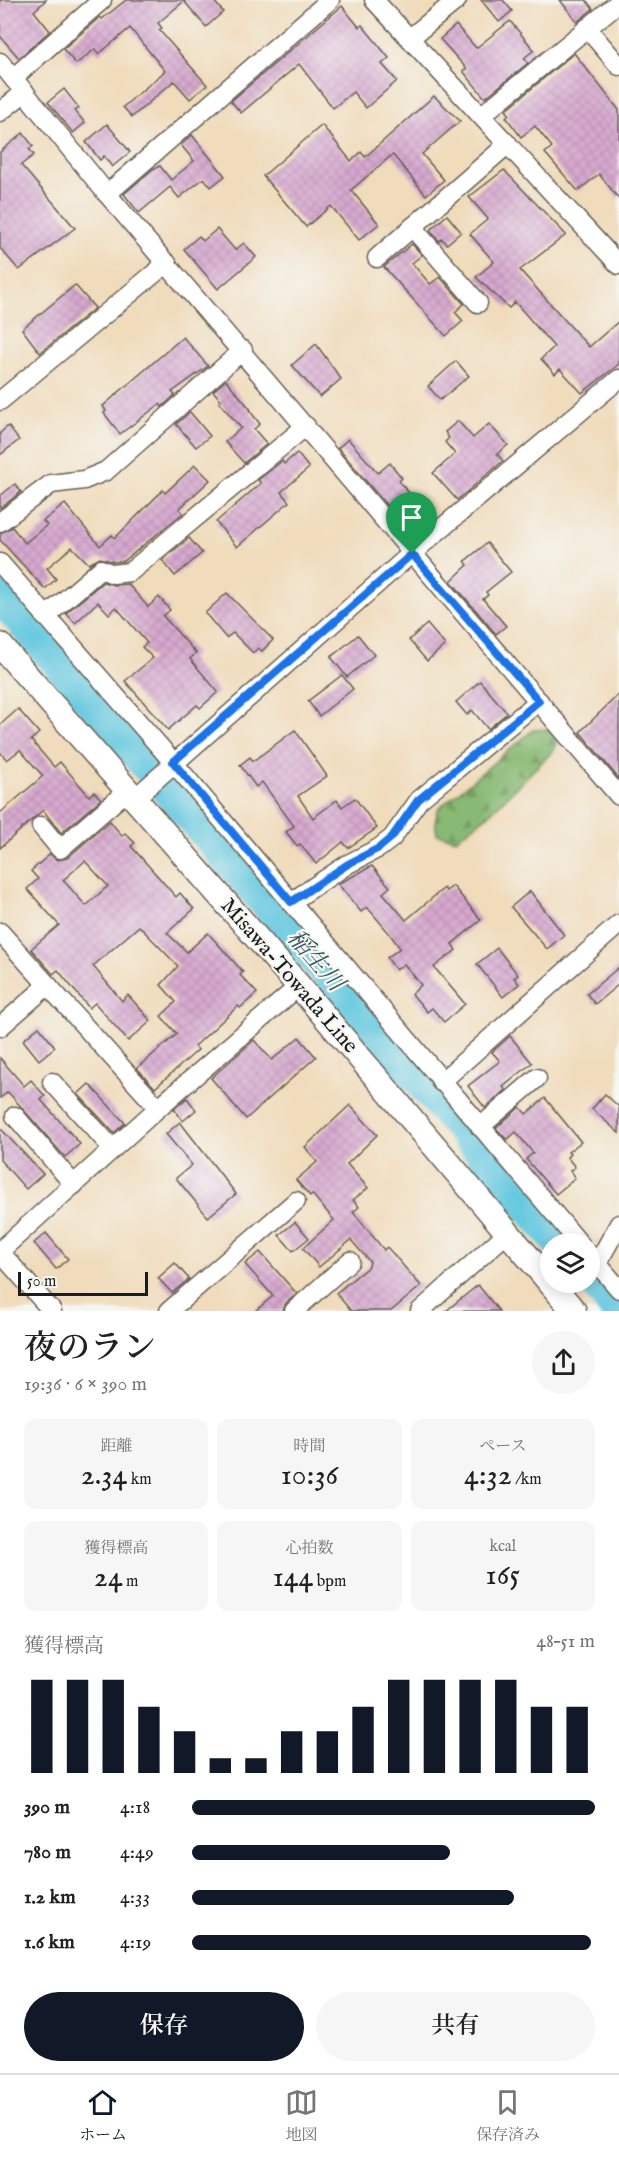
<!DOCTYPE html>
<html lang="ja">
<head>
<meta charset="utf-8">
<style>
  body { margin:0; font-family:"IM FELL English","Noto Serif JP",serif; background:#f6f6f6; color:#222; height:100vh; display:flex; flex-direction:column; font-size:22px; white-space:nowrap }
  * { box-sizing:border-box; margin:0 }
  p { font-size:20px; color:#767676 }
  .icon { flex:none; width:33px; height:33px; fill:none; stroke:currentColor; stroke-width:2; stroke-linecap:round; stroke-linejoin:round }
  .map { position:relative; height:1311px; overflow:hidden }
  .sheet { display:flex; flex-direction:column; background:#fff; flex:1 }
  .sheet>* { flex:none }
  .buttons { position:absolute; left:540px; top:1233px; display:grid; gap:12px }
  .buttons a { display:grid; place-items:center; width:60px; height:60px; border-radius:50%; background:#fff; box-shadow:0 3px 15px #0003; font-size:30px }
  .scale { position:absolute; left:18px; bottom:15px; width:130px; box-sizing:border-box; padding-left:6px; border:3px solid #1c1c1c; border-top:0; font-size:16px; line-height:21px; white-space:nowrap; color:#1c1c1c; -webkit-text-stroke:4px #f6f6f2; paint-order:stroke }
  .pin { position:absolute; display:grid; place-items:center; width:51px; height:51px; color:#fff; margin:-62px -26px; border-radius:50% 50% 50% 0; rotate:-45deg; box-shadow:0 0 6px #0007 }
  .pin .icon { rotate:45deg }
  .round { display:grid; place-items:center; flex:none; width:63px; height:63px; border-radius:32px; background:#f6f6f6 }
  .summary { display:flex; align-items:center; justify-content:space-between; height:102px; padding:0 24px }
  h1 { font-size:33px; font-weight:600; line-height:45px }
  .stats { display:grid; grid-template-columns:repeat(3,1fr); gap:9px; height:102px; padding:6px 24px }
  .stats div { display:grid; align-content:center; border-radius:12px; background:#f6f6f6; text-align:center }
  .stats b { font-size:30px; font-weight:600 }
  .stats small { font-size:16px; font-weight:400 }
  .stats p { font-size:16px }
  .chart { height:168px; padding:12px 24px }
  .chart p { display:flex; justify-content:space-between }
  .chart svg { width:100%; height:108px; margin-top:6px; stroke:#111827; stroke-width:6 }
  .cta { display:flex; gap:12px; margin-top:auto; padding:12px 24px }
  .cta a { flex:1; height:69px; border-radius:36px; background:#111827; color:#fff; font-size:24px; font-weight:600; line-height:69px; text-align:center }
  .cta a+a { background:#f6f6f6; color:#222 }
  ul { padding:0 24px; list-style:none; font-size:20px }
  li { display:grid; grid-template-columns:96px 72px 1fr; align-items:center; height:45px }
  li i { height:15px; border-radius:8px; background:#111827 }
  .menu { display:flex; justify-content:space-around; align-items:center; height:84px; border-top:2px solid #e0e0e0; background:#fff; font-size:16px; color:#767676 }
  .menu a { display:grid; justify-items:center; gap:3px }
  .menu .active { color:#111827 }
  .map>svg:first-child { display:block }
  .forest { fill:url(#forest-firs); stroke:#526b48; stroke-width:1.5 }
  .lines { fill:none; stroke-linecap:round; stroke-linejoin:round }
  .river { stroke:#62c7df; stroke-width:32 }
  .building { fill:url(#building-cross-hatch); fill-rule:evenodd }
  .minor-casing { stroke:#665f54; stroke-width:21 }
  .major-casing { stroke:#665f54; stroke-width:27 }
  .minor { stroke:#fff; stroke-width:18 }
  .major { stroke:#fff; stroke-width:24 }
  .route-casing { stroke:#fff; stroke-width:12 }
  .route { stroke:#1a73e8; stroke-width:8 }
  .labels { text-anchor:middle; dominant-baseline:central; stroke-width:4.5; stroke-linejoin:round; paint-order:stroke }
  .street-label { font-size:22px; fill:#1c1c1c; stroke:#f6f6f2 }
  .water-label { font-size:24px; font-style:italic; fill:#345860; stroke:#f6f6f2 }
</style>
</head>
<body>
<div class="map">
<svg width="619" height="1311" viewBox="0 0 619 1311">
  <defs>
    <pattern id="forest-firs" width="22" height="20" patternUnits="userSpaceOnUse" patternTransform="scale(1.5)"><rect width="22" height="20" fill="#89ba74"/><path d="M5 1l3.5 6h-7zM16 11l3.5 6h-7z" fill="#769f64"/></pattern>
    <pattern id="building-cross-hatch" width="8" height="8" patternUnits="userSpaceOnUse" patternTransform="scale(1.5)"><rect width="8" height="8" fill="#d7a9cf"/><path d="M0 0l8 8M0 8l8-8" fill="none" stroke="#b891b1"/></pattern>
  </defs>
  <rect width="100%" height="100%" fill="#f6f6f2"/>
  <filter id="ink" filterUnits="userSpaceOnUse"><feTurbulence type="fractalNoise" baseFrequency=".0167" numOctaves="2"/><feDisplacementMap in="SourceGraphic" scale="12" xChannelSelector="R" yChannelSelector="G"/><feConvolveMatrix kernelMatrix="1 2 1 2 8 2 1 2 1" color-interpolation-filters="sRGB"/></filter>
  <filter id="wash" filterUnits="userSpaceOnUse"><feTurbulence type="fractalNoise" baseFrequency=".008" numOctaves="4" result="noise"/><feDisplacementMap in="SourceGraphic" scale="24" xChannelSelector="R" yChannelSelector="G"/><feGaussianBlur stdDeviation="1.35" result="paint"/><feColorMatrix in="noise" values="0 0 0 0 0 0 0 0 0 0 0 0 0 0 0 0 0 1.4 0 .05"/><feComposite in="paint" operator="in"/></filter>
  <g filter="url(#wash)">
    <rect width="100%" height="100%" fill="#f0dbbb"/>
    <polygon class="forest" points="548,729 557,740 554,750 487,816 456,839 437,834 435,822 438,809 533,730"/>
    <g class="lines">
      <g class="river">
        <polyline points="0,597 560,1244"/>
        <polyline points="590,1278 617,1311"/>
      </g>
    </g>
    <g id="blocks">
      <g class="building">
        <polygon points="0,0 46,0 34,11 50,31 19,58 0,36"/>
        <polygon points="126,0 213,0 223,12 206,27 184,1 158,23 162,28 159,30 207,85 190,99 174,81 132,117 123,107 165,71 130,28 99,54 95,49 76,64 63,49 100,17 102,19"/>
        <polygon points="481,0 503,0 512,11 499,22"/>
        <polygon points="560,0 586,0 593,9 577,22"/>
        <polygon points="342,6 359,27 362,25 389,58 382,64 397,81 366,108 353,92 333,108 299,64 241,113 231,101"/>
        <polygon points="510,21 534,50 524,58 528,63 485,98 463,71 467,69 440,39 456,25 476,48"/>
        <polygon points="574,53 619,110 619,199 599,174 578,191 545,153 552,147 535,126 521,137 506,117 509,114 506,110"/>
        <polygon points="64,89 79,108 75,111 85,123 73,133 48,102"/>
        <polygon points="434,96 460,121 422,154 444,180 426,195 393,155 391,156 351,190 379,224 359,240 331,206 306,227 263,176 322,125 351,161 361,152 365,157"/>
        <polygon points="107,124 130,152 112,167 104,156 100,160 86,142"/>
        <polygon points="23,133 33,146 29,149 34,155 21,165 75,228 19,270 0,248 0,152"/>
        <polygon points="192,135 225,176 211,187 204,178 179,198 170,187 139,213 124,194 153,169 160,166 171,180 194,161 181,145"/>
        <polygon points="504,170 566,235 520,270 589,347 619,321 619,364 582,393 560,369 555,374 541,359 554,347 515,302 509,308 476,277 494,262 470,234 488,219 469,197"/>
        <polygon points="447,215 461,232 447,244 442,239 439,241 430,230"/>
        <polygon points="217,229 235,250 244,243 256,257 218,289 184,249 199,236 203,241"/>
        <polygon points="412,244 422,255 412,263 430,284 440,277 464,304 455,312 463,321 446,336 384,267"/>
        <polygon points="75,285 95,308 40,353 22,329"/>
        <polygon points="183,337 208,366 172,392 175,395 162,407 160,404 120,434 104,413 106,411 103,406"/>
        <polygon points="316,344 341,379 320,397 292,365"/>
        <polygon points="456,361 469,376 440,400 428,386"/>
        <polygon points="226,380 251,410 250,411 260,424 254,429 267,444 244,463 225,442 241,428 219,402 221,400 213,391"/>
        <polygon points="190,412 210,436 196,447 176,424"/>
        <polygon points="458,421 473,438 489,424 508,445 497,454 503,461 457,500 433,473 455,454 445,442 449,438 445,432"/>
        <polygon points="8,426 19,440 0,455 0,433"/>
        <polygon points="348,439 378,473 390,463 402,478 399,481 419,505 400,521 338,448"/>
        <polygon points="297,453 309,468 281,492 289,502 237,547 216,522 261,483 258,480 282,461 284,464"/>
        <polygon points="195,465 210,480 179,509 183,513 124,561 115,562 100,558 89,564 72,547 47,568 56,579 45,589 0,540 0,533 12,527 25,543 47,525 43,521 65,504 100,546 112,535 115,538 163,490 165,493"/>
        <polygon points="15,484 21,492 0,508 0,496"/>
        <polygon points="189,538 202,553 175,576 162,560"/>
        <polygon points="487,543 511,572 486,592 488,595 483,599 506,626 496,634 451,581 468,565 465,561"/>
        <polygon points="103,582 114,585 128,584 148,607 159,597 170,610 163,616 196,653 190,659 218,692 200,708 197,705 168,730 125,681 153,658 142,647 147,643 116,607 109,614 98,602 75,623 66,613"/>
        <polygon points="227,593 273,640 262,651 258,648 253,653 233,633 226,638 205,613"/>
        <polygon points="427,624 445,645 427,661 409,640"/>
        <polygon points="358,635 374,655 347,677 331,657"/>
        <polygon points="342,675 353,689 319,716 308,701"/>
        <polygon points="480,681 507,713 488,729 472,710 467,715 456,702"/>
        <polygon points="619,694 619,779 580,732"/>
        <polygon points="18,709 39,733 31,740 54,767 60,762 89,796 94,792 101,799 61,833 43,810 0,848 0,813 43,776 20,750 7,760 0,752 0,725"/>
        <polygon points="295,730 327,776 298,796 313,818 337,800 342,807 355,798 377,828 348,848 343,842 316,864 300,844 297,846 286,832 294,826 262,782 256,787 240,765 250,757 253,761"/>
        <path d="M110 821 122 836 125 833 135 843 131 846 176 897 180 893 194 909 167 933 187 952 208 933 243 972 240 975 257 993 240 1008 238 1006 195 1046 198 1050 155 1088 137 1068 177 1034 161 1016 176 1002 161 985 178 966 139 926 93 966 122 1001 128 995 151 1021 128 1041 95 1003 89 1008 58 970 53 974 31 949 59 925 27 889 38 879 31 871 50 854 57 860 67 858ZM85 861 108 886 86 906 63 880Z"/>
        <polygon points="372,866 390,887 383,893 406,920 444,888 446,891 453,886 481,920 452,944 456,950 434,967 465,1004 444,1022 432,1008 427,1012 412,994 421,985 404,964 396,970 387,958 400,948 389,933 367,907 361,912 338,884"/>
        <polygon points="530,891 564,935 547,949 511,907"/>
        <polygon points="497,948 518,975 514,978 519,984 503,997 477,964"/>
        <polygon points="619,967 619,984 595,1004 587,994"/>
        <polygon points="39,1027 55,1047 39,1060 23,1040"/>
        <polygon points="510,1036 532,1063 503,1087 506,1090 485,1108 468,1086 500,1061 492,1052"/>
        <polygon points="299,1037 316,1057 246,1119 211,1078 254,1040 272,1060"/>
        <polygon points="0,1058 24,1086 31,1080 45,1096 41,1100 80,1144 65,1157 8,1092 0,1098"/>
        <polygon points="89,1084 125,1123 114,1133 78,1094"/>
        <polygon points="605,1094 619,1107 619,1133 592,1109"/>
        <polygon points="187,1098 196,1110 183,1121 174,1109"/>
        <polygon points="545,1098 581,1142 568,1152 570,1154 567,1157 575,1167 570,1171 575,1178 556,1194 526,1159 533,1153 516,1132 507,1140 496,1128 520,1107 526,1114"/>
        <polygon points="350,1105 377,1135 347,1164 368,1188 353,1200 359,1207 353,1212 384,1250 387,1247 421,1286 391,1311 351,1311 336,1293 369,1266 370,1262 351,1240 319,1267 303,1248 334,1220 312,1194 310,1196 296,1180 317,1162 305,1147"/>
        <polygon points="180,1122 236,1194 208,1217 176,1178 192,1165 166,1134"/>
        <polygon points="0,1128 43,1174 26,1189 0,1160"/>
        <polygon points="295,1222 309,1238 293,1251 279,1235"/>
        <polygon points="46,1233 68,1259 56,1269 34,1243"/>
        <polygon points="260,1252 297,1294 286,1303 283,1311 255,1311 273,1296 245,1264"/>
        <polygon points="175,1263 189,1279 172,1293 158,1278"/>
        <polygon points="478,1285 499,1311 446,1311"/>
      </g>
    </g>
  </g>
  <g filter="url(#ink)">
    <use href="#blocks" fill-opacity="0" stroke="#665f54" stroke-width="1.5"/>
    <g class="lines">
      <g class="minor-casing">
        <g id="minor">
          <polyline points="374,0 619,265"/>
          <polyline points="587,28 619,66"/>
          <polyline points="410,38 457,0"/>
          <polyline points="0,62 107,194 619,796"/>
          <polyline points="13,78 102,0"/>
          <polyline points="0,112 25,92"/>
          <polyline points="482,115 619,2"/>
          <polyline points="107,194 330,0"/>
          <polyline points="412,227 478,303"/>
          <polyline points="377,258 508,144"/>
          <polyline points="0,401 167,263"/>
          <polyline points="0,522 51,484 84,480 106,471 243,350"/>
          <polyline points="0,563 173,762 580,1244"/>
          <polyline points="45,617 101,569 113,574 130,572 306,426"/>
          <polyline points="135,798 412,553 619,379"/>
          <polyline points="41,826 60,849 128,790"/>
          <polyline points="291,902 348,864 379,848 392,838 419,800 539,701"/>
          <polyline points="0,932 158,1108"/>
          <polyline points="0,1027 48,985"/>
          <polyline points="52,1082 113,1149"/>
          <polyline points="441,1082 619,924"/>
          <polyline points="15,1116 74,1185"/>
          <polyline points="480,1127 537,1078"/>
          <polyline points="0,1251 158,1108 299,986"/>
          <polyline points="0,1252 52,1311"/>
          <polyline points="590,1255 619,1289"/>
          <polyline points="597,1264 619,1224"/>
          <polyline points="169,1311 296,1201"/>
          <polyline points="294,1311 350,1261"/>
          <polyline points="420,1311 507,1233"/>
        </g>
      </g>
      <g class="major-casing">
        <polyline id="major" points="0,645 299,986 574,1311"/>
      </g>
      <use href="#minor" class="minor"/>
      <use href="#major" class="major"/>
    </g>
  </g>
  <g class="lines" filter="url(#ink)">
    <g class="route-casing">
      <polygon id="route" points="412,554 539,701 418,800 392,837 379,848 348,864 291,902 173,762"/>
    </g>
    <use href="#route" class="route"/>
  </g>
  <g class="labels">
    <g class="street-label">
      <text transform="translate(289 976) rotate(49)">Misawa-Towada Line</text>
    </g>
    <g class="water-label">
      <text transform="translate(315 961) rotate(49)">稲生川</text>
    </g>
  </g>
</svg>
<div class="buttons">
<a><svg class="icon" aria-label="layers" viewBox="0 0 24 24"><path d="M12 4l9 5-9 5-9-5zM3 14l9 5 9-5"/></svg></a>
</div>
<div class="scale">50 m</div>
<div class="pin" style="left:412px;top:554px;background:#1e9e55"><svg class="icon" aria-label="arrive" viewBox="0 0 24 24"><path d="M6 21V4h12l-3 4 3 4H6"/></svg></div>
</div>
<section class="sheet">
<div class="summary"><div><h1>夜のラン</h1><p>19:36 · 6 × 390 m</p></div><a class="round"><svg class="icon" aria-label="share" viewBox="0 0 24 24"><path d="M12 15V3M7 8l5-5 5 5M5 13v7h14v-7"/></svg></a></div>
<div class="stats">
<div><p>距離</p><b>2.34<small> km</small></b></div>
<div><p>時間</p><b>10:36</b></div>
<div><p>ペース</p><b>4:32<small> /km</small></b></div>
</div>
<div class="stats">
<div><p>獲得標高</p><b>24<small> m</small></b></div>
<div><p>心拍数</p><b>144<small> bpm</small></b></div>
<div><p>kcal</p><b>165</b></div>
</div>
<div class="chart"><p><span>獲得標高</span>48–51 m</p>
<svg viewBox="0 0 160 44" preserveAspectRatio="none"><path d="M5 44V6M15 44V6M25 44V6M35 44V17M45 44V27M55 44V38M65 44V38M75 44V27M85 44V27M95 44V17M105 44V6M115 44V6M125 44V6M135 44V6M145 44V17M155 44V17"/></svg>
</div>
<ul>
<li><b>390 m</b>4:18<i style="width:100%"></i></li>
<li><b>780 m</b>4:49<i style="width:64%"></i></li>
<li><b>1.2 km</b>4:33<i style="width:80%"></i></li>
<li><b>1.6 km</b>4:19<i style="width:99%"></i></li>
</ul>
<div class="cta"><a>保存</a><a>共有</a></div>
</section>
<nav class="menu">
<a class="active"><svg class="icon" aria-label="home" viewBox="0 0 24 24"><path d="M3 11l9-7 9 7M6 9v11h12V9"/></svg>ホーム</a>
<a><svg class="icon" aria-label="map" viewBox="0 0 24 24"><path d="M3 6l6-2 6 2 6-2v14l-6 2-6-2-6 2zM9 4v14M15 6v14"/></svg>地図</a>
<a><svg class="icon" aria-label="saved" viewBox="0 0 24 24"><path d="M7 4h10v16l-5-4-5 4z"/></svg>保存済み</a>
</nav>
</body>
</html>
